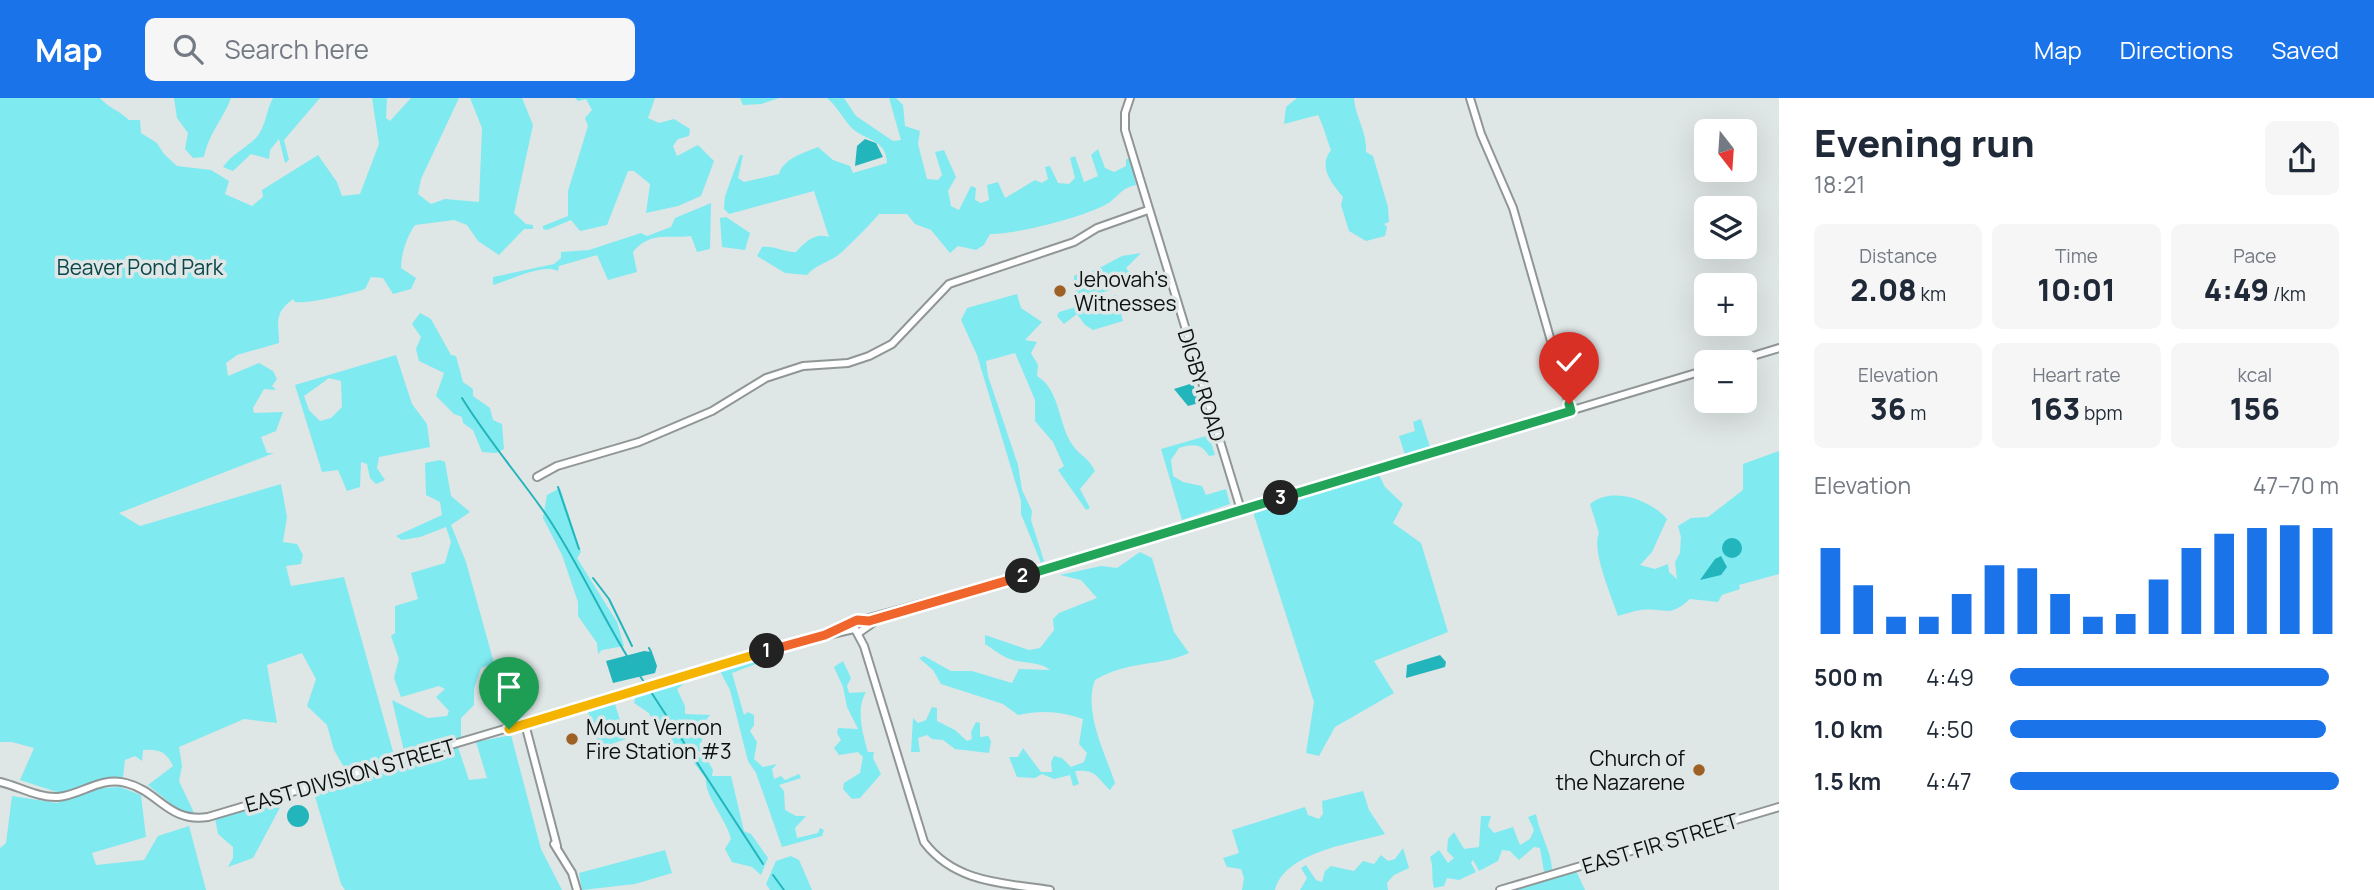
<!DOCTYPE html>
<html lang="en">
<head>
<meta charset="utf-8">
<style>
  body { margin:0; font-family:Manrope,sans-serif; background:#f6f6f7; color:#1f2937; height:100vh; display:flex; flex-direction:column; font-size:26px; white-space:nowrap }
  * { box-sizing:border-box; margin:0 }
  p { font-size:23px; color:#747a83 }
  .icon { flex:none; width:38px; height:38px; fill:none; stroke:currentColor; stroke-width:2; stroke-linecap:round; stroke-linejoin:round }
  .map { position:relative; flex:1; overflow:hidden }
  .drawer { display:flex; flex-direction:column; background:#fff; width:595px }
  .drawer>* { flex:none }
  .needle { width:46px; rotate:163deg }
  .tools { position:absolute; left:1694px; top:21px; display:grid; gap:14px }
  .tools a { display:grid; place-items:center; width:63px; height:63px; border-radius:10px; background:#fff; box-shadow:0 7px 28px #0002; font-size:35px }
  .pin { position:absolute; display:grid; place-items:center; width:60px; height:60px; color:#fff; margin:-72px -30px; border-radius:50% 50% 50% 0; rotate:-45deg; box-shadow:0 0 7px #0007 }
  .pin .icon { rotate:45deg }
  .km { position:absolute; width:35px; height:35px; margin:-18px; border-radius:50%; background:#222; color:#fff; font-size:19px; line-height:35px; text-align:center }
  .round { display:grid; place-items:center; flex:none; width:74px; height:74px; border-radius:10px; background:#f6f6f7 }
  .summary { display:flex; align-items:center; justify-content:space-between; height:119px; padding:0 35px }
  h1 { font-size:38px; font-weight:800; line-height:52px }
  .figures { display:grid; grid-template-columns:repeat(3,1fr); gap:10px; height:119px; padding:7px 35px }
  .figures div { display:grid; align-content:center; border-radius:10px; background:#f6f6f7; text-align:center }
  .figures b { font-size:30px; font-weight:800 }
  .figures small { font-size:19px; font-weight:400 }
  .figures p { font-size:19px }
  .chart { height:196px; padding:14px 35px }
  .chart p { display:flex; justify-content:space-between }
  .chart svg { width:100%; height:126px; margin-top:7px; stroke:#1a73e8; stroke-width:6 }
  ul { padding:0 35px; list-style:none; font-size:23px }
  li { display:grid; grid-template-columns:112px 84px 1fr; align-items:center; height:52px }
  li i { height:18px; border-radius:9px; background:#1a73e8 }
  header { display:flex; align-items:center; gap:42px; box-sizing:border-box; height:98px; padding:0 35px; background:#1a73e8; color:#fff }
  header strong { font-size:33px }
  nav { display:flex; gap:38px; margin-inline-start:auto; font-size:24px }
  .search { width:490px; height:63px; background:#f6f6f7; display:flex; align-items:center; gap:18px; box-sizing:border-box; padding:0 24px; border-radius:10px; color:#747a83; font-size:26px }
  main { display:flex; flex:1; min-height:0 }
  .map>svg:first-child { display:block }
  .green { fill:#7feaf0; fill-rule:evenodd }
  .water { fill:#23b5bc }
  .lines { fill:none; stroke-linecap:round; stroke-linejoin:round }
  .stream { stroke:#23b5bc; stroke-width:2 }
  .secondary-casing { stroke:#909696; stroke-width:10 }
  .secondary { stroke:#fff; stroke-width:6 }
  .split-1-casing { stroke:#fff; stroke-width:14 }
  .split-2-casing { stroke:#fff; stroke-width:14 }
  .split-3-casing { stroke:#fff; stroke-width:14 }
  .split-4-casing { stroke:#fff; stroke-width:14 }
  .split-1 { stroke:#f5b400; stroke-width:9 }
  .split-2 { stroke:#f0652b; stroke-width:9 }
  .split-3 { stroke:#22a559; stroke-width:9 }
  .split-4 { stroke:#22a559; stroke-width:9 }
  .poi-dot { fill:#9e6125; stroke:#dfe6e6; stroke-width:2.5 }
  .labels { text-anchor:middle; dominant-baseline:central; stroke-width:7; stroke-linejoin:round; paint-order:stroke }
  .park-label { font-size:21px; fill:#094649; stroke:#dfe6e6 }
  .poi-label { font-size:21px; fill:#0e1010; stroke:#dfe6e6; text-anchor:start }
  .street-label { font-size:21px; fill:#0e1010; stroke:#dfe6e6 }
</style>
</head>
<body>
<header>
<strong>Map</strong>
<div class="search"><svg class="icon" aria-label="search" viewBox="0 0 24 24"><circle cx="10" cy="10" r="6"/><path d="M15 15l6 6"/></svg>Search here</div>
<nav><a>Map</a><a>Directions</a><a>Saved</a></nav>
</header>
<main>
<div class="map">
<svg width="1779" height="792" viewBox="0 0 1779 792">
  <rect width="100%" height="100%" fill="#dfe6e6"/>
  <g class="green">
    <path d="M0 0H100C110 11 119 12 129 22H140L141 35 157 45 164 56 177 68 211 72 229 83 225 96 252 108 263 99 262 92 318 57 337 84 342 98 360 96 379 46 372 0H387L386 20 390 23 411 0H459L421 81 418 96 431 106 445 101 479 104 482 30 470 0H522L533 27 514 115 526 126 533 127V131H524L499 157 478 143 467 127 454 122 415 127C407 138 401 156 401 170L416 180 411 191 393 196 383 180 371 179 365 191C349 196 310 206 295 204L293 201C273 216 279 224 279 245L237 257 226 265 228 278 259 265 273 273 277 281 272 288 276 292 264 291 253 310 254 315 283 314 276 333 261 339 267 355H274L119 415 140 428 281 386 287 419 283 444 297 446 303 457 301 466 286 468 291 488 344 479 394 657 345 671 334 652 327 627 307 608 316 581 302 555 267 567 277 625 244 621 179 649 182 668 179 683 195 717 180 713 148 687 173 668C166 653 158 651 143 652L142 663 135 658 125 662 123 679 101 681 60 695 20 682 34 650 12 644H0Z"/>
    <path d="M174 0H231C222 23 209 35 204 59L193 60 185 51 188 35 177 20Z"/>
    <path d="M273 0H320L284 42 289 62 285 65 279 41 270 52 269 61 251 56 233 73 223 69C232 56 245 51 256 40 266 29 266 12 273 0Z"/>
    <polygon points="575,0 655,0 648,20 659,25 674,21 690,31 689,38 678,41 673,48 677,58 698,47 714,63 701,98 678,108 646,115 650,86 634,73 628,73 607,127 580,133 571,122 547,132 543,131 543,128 568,118 568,93 588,28 585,20 592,12 586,1 578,3"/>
    <polygon points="740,0 779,0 761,6 743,7"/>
    <path d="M827 0H844L856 18 893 43 901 42 889 0H896L903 7 905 28 920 33 918 46 927 81 938 82 942 77 935 54 944 52 956 79 948 93 951 108 959 112 971 88 976 90 975 102 981 105 989 102 987 87 998 84 1005 100 1035 82 1042 85 1048 81 1045 69 1050 68 1058 85 1069 86 1075 80 1070 60 1075 58 1084 84 1098 78 1091 57 1098 51 1105 70 1114 74 1126 68V61H1130L1136 87C1122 90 1120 96 1110 104 1090 118 1013 137 990 136L984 147 976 152 958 148 950 155 931 132 915 126 907 116H879C868 129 856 140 844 152 833 164 817 165 807 177L785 175 757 158 762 149C773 147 784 154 796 154 805 144 815 134 829 139L814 93 729 116 724 111 725 98 740 57H743L738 80 744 84 779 76C784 60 804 55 818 49L833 62 850 68 853 75 887 65C886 39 862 43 849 27 841 17 837 9 827 0Z"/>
    <path d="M1297 0H1354C1355 18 1367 33 1366 54L1373 58 1388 109 1389 124 1384 126 1387 129 1385 138 1366 143 1349 133 1341 107 1343 99C1331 84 1318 69 1331 52 1326 39 1324 29 1318 17L1284 26 1286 9Z"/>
    <path d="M711 105 710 151 697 154 691 138C666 141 651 133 633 154L637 174 608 182 597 157 559 168 558 173C542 165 511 182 493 187V179L554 166 561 160V154L589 152 641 135 647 138 671 129 675 120Z"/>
    <polygon points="726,119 750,135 745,152 722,149 720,120"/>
    <polygon points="1141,155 1126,170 1137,184 1081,201 1074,189 1074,178 1079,175 1086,177 1122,158"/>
    <path d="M1017 196 1021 210 1042 224 1025 242 1037 244 1031 255 1038 267 1037 278C1061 292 1058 329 1074 349 1083 360 1087 358 1095 373L1080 391 1090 410 1086 412 1058 372 1064 368 1053 344 1035 323V302L1015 255 986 263 988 278 1018 367 1022 392 1032 413 1031 422 1044 463 1041 465 1021 416V403L977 257 961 222 967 210Z"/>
    <polygon points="1116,197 1123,223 1093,232 1085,227 1077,216 1064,226 1057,218 1059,214"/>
    <polygon points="420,215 431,221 451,257 456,258 463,284 473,291 473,298 490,310 493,322 502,326 504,351 496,355 482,354 473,332 463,325 462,319 454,316 436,298 444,275 419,263 416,251 421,239 412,226"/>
    <path d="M396 257 412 306 427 326 430 349 379 359 377 370 385 382 376 386 370 380 367 366 361 364 360 389 347 393 338 372 322 374 295 287ZM329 280 341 283 342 309 331 320 320 323 309 312 304 298Z"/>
    <polygon points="1421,321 1430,349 1405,357 1399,338 1415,333 1413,324"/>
    <path d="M1206 338 1210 341 1215 357 1209 358C1201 345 1193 346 1179 350L1171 362 1173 378 1183 384 1202 388 1206 397 1226 391 1230 406 1182 422 1161 351Z"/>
    <path d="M1779 353V476L1739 487 1740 491 1722 497 1718 504 1690 501C1668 521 1666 509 1641 512 1633 513 1625 516 1618 518 1612 500 1591 452 1599 435L1590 406C1611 388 1650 401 1667 421L1652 454 1640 467 1655 471 1668 466 1669 474 1677 481 1675 464 1680 455 1681 439 1678 428 1691 420 1708 419 1743 392V366Z"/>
    <polygon points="440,362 445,364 451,398 470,414 451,427 466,464 497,576 493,583 488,580 489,567 481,570 474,591 474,607 461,620 461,640 404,653 392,602 428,620 447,618 449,613 436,599 445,591 439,588 401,599 394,580 399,561 391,538 395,535 395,508 418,501 411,475 445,465 451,444 446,429 420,439 402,442 396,438 442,417 440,404 426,397 425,365"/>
    <polygon points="1379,377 1385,389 1403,406 1393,425 1421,445 1448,534 1374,563 1394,595 1335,629 1319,658 1306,655 1314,604 1253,414"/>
    <polygon points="560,390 581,454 577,460 617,524 624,548 602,552 598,556 597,545 578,518 578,504 562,457 543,420 547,397"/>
    <path d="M1140 454 1152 460 1174 534 1189 555C1158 569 1129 562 1095 582 1083 613 1105 655 1115 685L1110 692C1097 680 1097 671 1075 673L1079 686 1073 688 1070 677 1054 681 1042 676 1035 680 1017 679 1009 659H1018L1023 650 1041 674H1052L1051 664 1054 658 1062 660 1071 669 1084 664 1087 655 1079 646 1083 621C1061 613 1041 612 1018 617L1003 606 941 586 933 572 919 560 924 558 951 573H972L1012 585 1019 571 1050 572C1040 563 1023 566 1010 561 1001 558 993 551 985 546V537L1029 552 1040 550 1054 532 1053 521 1059 515 1097 500 1081 482 1060 477 1101 468 1117 470Z"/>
    <polygon points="767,559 767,562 732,575 744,617 748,614 754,617 754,627 750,633 757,644 754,661 763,669 777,666 772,671 774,681 781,678 785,682 799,676 801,680 779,687 784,693 785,712 796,718 806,718 795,730 797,740 818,735 820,730 824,732 822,738 782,749 756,675 748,663 730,592 720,573"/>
    <path d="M843 563 851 580 847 588 849 595 866 594C856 610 862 635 868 654H874L873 660 881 676 860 700 852 701 843 691 844 685 860 675 863 659 858 654 839 657 834 650 841 642 837 635 838 630 858 631 847 609 843 589 834 569Z"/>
    <path d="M686 584 677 591 685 608V616L710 617 702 627V643L699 647 713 672 712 678H731L744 733 751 736 768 760 761 777 752 769 732 764 725 751 731 741C726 721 704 697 706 681L689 658 678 653 667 633 656 631 649 615 634 605 636 598Z"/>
    <polygon points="614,603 626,641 600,650 587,611"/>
    <polygon points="932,609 937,610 937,623 955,632 967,643 972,641 971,634 976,624 980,625 980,639 988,638 991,643 989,655 955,651 943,642 932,641 927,637 918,640 920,654 911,654 913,620 918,625 926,622"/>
    <polygon points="511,637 541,751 562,792 345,792 341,786 314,695 316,692 458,649 469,682 487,680 476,644"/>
    <polygon points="120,689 141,697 146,739 92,755 96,767 144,762 158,738 189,728 206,792 0,792 0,750 6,745 12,698 57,705 102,690"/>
    <path d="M1363 693 1369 712 1385 736C1350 746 1285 754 1275 792H1242L1244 780 1241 771 1227 769 1223 760 1239 755 1232 732 1305 709 1308 717 1319 721 1323 716 1322 703Z"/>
    <polygon points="284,702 253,760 228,769 233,760 233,749 218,736 215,720"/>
    <path d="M1536 716C1539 735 1552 754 1552 772L1544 774 1540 750 1534 749 1519 762 1510 753 1502 752 1498 763 1479 773 1473 762 1471 765 1476 774 1459 782 1447 780 1444 788 1434 790C1431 778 1434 770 1430 759L1439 752 1448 765 1454 760 1447 753 1448 741 1454 734 1464 751 1479 749 1481 718H1491L1488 728 1494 735 1513 729 1520 747 1530 741 1534 732 1528 719Z"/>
    <polygon points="1403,750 1409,770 1394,777 1387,785 1388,792 1300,792 1307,780 1301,770 1306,767 1316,782 1322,784 1325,773 1331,768 1354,773 1363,763 1374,766 1381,757 1388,763 1395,761"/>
    <polygon points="665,752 672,775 635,786 582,792 579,775"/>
    <polygon points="791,758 799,762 812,792 770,792 766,786 776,763"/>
    <polygon points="1576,773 1585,792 1510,792"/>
  </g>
  <g class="water">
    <polygon points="865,41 876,45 883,59 855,68 857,48"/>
    <polygon points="1193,285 1199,305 1188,308 1174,291"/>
    <circle cx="1732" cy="450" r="10"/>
    <polygon points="1721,458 1727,469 1721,477 1700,482 1715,461"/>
    <polygon points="644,553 652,554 657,568 655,575 613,585 606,563"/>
    <polygon points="1440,557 1446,564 1445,569 1406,580 1407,567"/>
    <circle cx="298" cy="718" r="11"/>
  </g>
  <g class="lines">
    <g class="stream">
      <path d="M462 300C488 342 519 378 547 418 577 463 599 512 627 558"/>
      <polyline points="558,389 579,451"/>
      <polyline points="593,480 609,501 632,548"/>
      <polyline points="649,550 651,554"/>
      <polyline points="640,578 644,584"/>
      <polyline points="651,594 763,766"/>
      <polyline points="773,777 784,792"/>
    </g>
    <g class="secondary-casing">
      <g id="secondary">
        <polyline points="1130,0 1125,15 1125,32 1241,412"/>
        <polyline points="1470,0 1481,36 1513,110 1571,313"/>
        <polyline points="1733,264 1779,250"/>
        <polyline points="537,379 557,368 639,344 712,313 766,280 803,268 848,265 869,258 892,246 949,186 1074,144 1097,130 1148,112"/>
        <polyline points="862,522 1014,480 1706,272"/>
        <polyline points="862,522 853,525 856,533 860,534 874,524"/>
        <path d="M856 533 864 548 924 744C955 785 1003 785 1050 792"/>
        <polyline points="525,626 557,748"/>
        <path d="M0 684C18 688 38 700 58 699 81 697 101 678 126 685 159 693 168 725 208 719L801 543 854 531"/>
        <polyline points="554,746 572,775 577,792"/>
        <polyline points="1500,792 1779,709"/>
      </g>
    </g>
    <use href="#secondary" class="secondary"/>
  </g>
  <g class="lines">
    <g class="split-1-casing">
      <polyline id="split-1" points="509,631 767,553"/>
    </g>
    <g class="split-2-casing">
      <polyline id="split-2" points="767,553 825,537 857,522 869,523 1023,478"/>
    </g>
    <g class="split-3-casing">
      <polyline id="split-3" points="1023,478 1281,400"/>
    </g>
    <g class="split-4-casing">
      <polyline id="split-4" points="1281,400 1571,313 1569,306"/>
    </g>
    <use href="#split-1" class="split-1"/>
    <use href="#split-2" class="split-2"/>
    <use href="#split-3" class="split-3"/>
    <use href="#split-4" class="split-4"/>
  </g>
  <g class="poi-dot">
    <circle cx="1060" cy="193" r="7"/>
    <circle cx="572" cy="641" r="7"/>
    <circle cx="1699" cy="672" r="7"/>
  </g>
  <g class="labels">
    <g class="park-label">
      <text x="140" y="169">Beaver Pond Park</text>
    </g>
    <g class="poi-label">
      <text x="1074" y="181">Jehovah's<tspan x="1074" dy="24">Witnesses</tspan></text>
      <text x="586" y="629">Mount Vernon<tspan x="586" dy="24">Fire Station #3</tspan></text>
      <text x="1685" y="660" text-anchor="end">Church of<tspan x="1685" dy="24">the Nazarene</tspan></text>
    </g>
    <g class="street-label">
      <text transform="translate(1202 287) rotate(73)">DIGBY ROAD</text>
      <text transform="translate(350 677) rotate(-16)">EAST DIVISION STREET</text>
      <text transform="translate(1660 745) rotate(-17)">EAST FIR STREET</text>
    </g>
  </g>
</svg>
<div class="tools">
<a><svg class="needle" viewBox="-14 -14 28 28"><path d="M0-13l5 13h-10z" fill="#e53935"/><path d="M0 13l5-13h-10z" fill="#747a83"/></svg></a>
<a><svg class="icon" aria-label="layers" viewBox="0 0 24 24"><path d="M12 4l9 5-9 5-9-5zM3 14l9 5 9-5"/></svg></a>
<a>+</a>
<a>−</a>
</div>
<div class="pin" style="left:509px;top:631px;background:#1e9e55"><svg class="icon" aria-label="arrive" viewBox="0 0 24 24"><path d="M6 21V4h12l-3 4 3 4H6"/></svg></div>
<div class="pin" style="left:1569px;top:306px;background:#d93025"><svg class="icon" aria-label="check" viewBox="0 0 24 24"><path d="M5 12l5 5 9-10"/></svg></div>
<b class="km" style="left:767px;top:553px">1</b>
<b class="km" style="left:1023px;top:478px">2</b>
<b class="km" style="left:1281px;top:400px">3</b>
</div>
<section class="drawer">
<div class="summary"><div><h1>Evening run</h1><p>18:21</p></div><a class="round"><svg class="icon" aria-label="share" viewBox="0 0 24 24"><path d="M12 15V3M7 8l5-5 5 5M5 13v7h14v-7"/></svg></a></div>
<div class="figures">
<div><p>Distance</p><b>2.08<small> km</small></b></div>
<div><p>Time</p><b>10:01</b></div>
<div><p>Pace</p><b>4:49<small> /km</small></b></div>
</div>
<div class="figures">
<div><p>Elevation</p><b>36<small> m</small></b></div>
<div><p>Heart rate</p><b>163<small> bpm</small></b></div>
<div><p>kcal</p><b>156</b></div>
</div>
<div class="chart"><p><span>Elevation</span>47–70 m</p>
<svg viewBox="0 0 160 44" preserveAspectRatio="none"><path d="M5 44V14M15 44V27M25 44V38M35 44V38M45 44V30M55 44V20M65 44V21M75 44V30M85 44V38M95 44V37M105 44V25M115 44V14M125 44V9M135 44V7M145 44V6M155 44V7"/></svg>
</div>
<ul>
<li><b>500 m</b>4:49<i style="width:97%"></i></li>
<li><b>1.0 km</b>4:50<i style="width:96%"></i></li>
<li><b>1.5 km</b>4:47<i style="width:100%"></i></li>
</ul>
</section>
</main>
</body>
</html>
